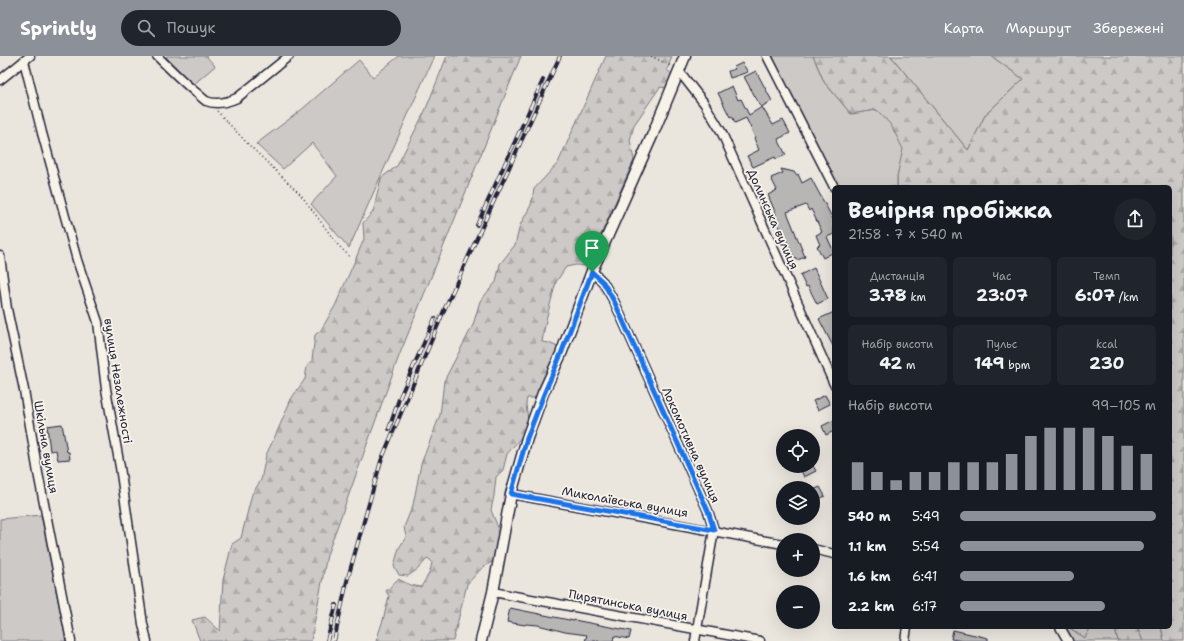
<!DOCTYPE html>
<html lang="uk">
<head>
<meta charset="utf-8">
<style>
  body { margin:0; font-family:"Shantell Sans",sans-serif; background:#20242c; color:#f1f3f6; height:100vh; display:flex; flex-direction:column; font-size:15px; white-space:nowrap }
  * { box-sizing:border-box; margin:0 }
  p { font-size:13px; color:#9ea1a6 }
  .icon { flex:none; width:22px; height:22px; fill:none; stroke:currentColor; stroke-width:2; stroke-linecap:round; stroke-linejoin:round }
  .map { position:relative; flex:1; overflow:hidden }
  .sheet { position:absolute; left:832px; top:129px; width:340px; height:444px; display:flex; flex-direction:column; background:#171b24; border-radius:6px; box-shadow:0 4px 16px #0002 }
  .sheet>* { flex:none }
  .buttons { position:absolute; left:776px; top:373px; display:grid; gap:8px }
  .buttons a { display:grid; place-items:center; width:44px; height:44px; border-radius:50%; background:#171b24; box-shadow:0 4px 16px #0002; font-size:20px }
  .pin { position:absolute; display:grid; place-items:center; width:34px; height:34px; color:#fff; margin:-41px -17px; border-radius:50% 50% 50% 0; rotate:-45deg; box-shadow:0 0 4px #0007 }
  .pin .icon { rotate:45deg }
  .round { display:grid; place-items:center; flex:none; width:42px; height:42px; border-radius:21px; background:#20242c }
  .summary { display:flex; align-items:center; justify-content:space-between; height:68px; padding:0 16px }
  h1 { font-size:22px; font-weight:700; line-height:30px }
  .metrics { display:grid; grid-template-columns:repeat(3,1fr); gap:6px; height:68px; padding:4px 16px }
  .metrics div { display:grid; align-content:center; border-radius:6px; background:#20242c; text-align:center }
  .metrics b { font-size:17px; font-weight:700 }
  .metrics small { font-size:11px; font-weight:400 }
  .metrics p { font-size:11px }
  .chart { height:112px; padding:8px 16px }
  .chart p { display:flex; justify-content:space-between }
  .chart svg { width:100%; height:72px; margin-top:4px; stroke:#8c9099; stroke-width:6 }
  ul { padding:0 16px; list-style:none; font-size:13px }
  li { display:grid; grid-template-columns:64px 48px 1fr; align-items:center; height:30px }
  li i { height:10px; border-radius:5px; background:#8c9099 }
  header { display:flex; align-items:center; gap:24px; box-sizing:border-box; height:56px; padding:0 20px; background:#8c9099; color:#fff }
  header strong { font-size:19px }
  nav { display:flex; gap:22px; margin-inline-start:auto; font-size:14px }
  .search { width:280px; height:36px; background:#20242c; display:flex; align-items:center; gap:10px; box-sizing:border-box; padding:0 14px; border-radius:22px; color:#9ea1a6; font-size:15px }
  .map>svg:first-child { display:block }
  .forest { fill:url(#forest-firs); stroke:#787680 }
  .garden { fill:#cdc9c6; stroke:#787680 }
  .building { fill:#b8b6b5; stroke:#22223b }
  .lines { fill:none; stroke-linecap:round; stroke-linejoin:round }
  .minor-casing { stroke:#22223b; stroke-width:11 }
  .tertiary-casing { stroke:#22223b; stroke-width:13 }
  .path { stroke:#22223b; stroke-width:1.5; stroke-dasharray:1 3; stroke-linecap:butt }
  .minor { stroke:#f7f3e8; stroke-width:8 }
  .tertiary { stroke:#f7f3e8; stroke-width:10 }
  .rail-casing { stroke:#22223b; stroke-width:4 }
  .rail { stroke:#f7f3e8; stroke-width:2.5; stroke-dasharray:8; stroke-linecap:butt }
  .route-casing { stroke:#fff; stroke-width:8 }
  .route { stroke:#1a73e8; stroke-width:5 }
  .labels { text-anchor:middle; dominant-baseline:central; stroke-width:3.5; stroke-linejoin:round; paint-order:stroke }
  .street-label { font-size:12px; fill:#22223b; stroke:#f7f3e8 }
</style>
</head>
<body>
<header>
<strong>Sprintly</strong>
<div class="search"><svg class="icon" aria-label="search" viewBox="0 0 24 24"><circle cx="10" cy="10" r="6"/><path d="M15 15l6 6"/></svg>Пошук</div>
<nav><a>Карта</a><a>Маршрут</a><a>Збережені</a></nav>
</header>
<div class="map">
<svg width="1184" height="585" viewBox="0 0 1184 585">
  <defs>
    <pattern id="forest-firs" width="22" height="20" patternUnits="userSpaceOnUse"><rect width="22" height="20" fill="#cdc9c6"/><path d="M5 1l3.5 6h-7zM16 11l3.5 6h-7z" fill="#b0acab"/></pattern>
  </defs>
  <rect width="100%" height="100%" fill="#eae6de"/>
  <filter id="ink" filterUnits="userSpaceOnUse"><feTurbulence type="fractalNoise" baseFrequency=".025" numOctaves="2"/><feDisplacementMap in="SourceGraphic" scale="8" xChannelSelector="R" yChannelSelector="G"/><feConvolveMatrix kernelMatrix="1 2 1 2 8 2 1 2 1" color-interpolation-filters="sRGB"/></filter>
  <g filter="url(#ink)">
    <g class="forest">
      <polygon points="447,0 521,0 399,300 327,499 311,585 200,585 192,564 205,561 220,575 223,524 232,488 241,482 252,438 261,424 266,399 277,376 291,343 305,323 307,310 312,304 315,279 321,274 335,250 353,209 364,183 363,167 373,156 381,122 397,110 425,55"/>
      <polygon points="606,0 672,0 667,14 673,19 667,32 660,31 634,69 630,84 634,104 587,210 576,209 566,211 556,226 546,264 542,286 549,287 560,292 540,342 527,342 526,348 529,372 507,398 503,414 496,421 494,440 491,454 499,474 495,504 482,512 467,528 453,585 376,585 383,564 389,540 386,535 398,523 410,529 421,531 430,516 432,506 428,502 418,513 408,520 399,519 394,510 399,492 406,481 404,471 413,449 421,408 440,359 444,325 473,269 480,245 496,226 500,208 515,189 520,169 531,149 534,133 558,107"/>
      <polygon points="813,0 891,0 968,94 985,59 1023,23 991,0 1184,0 1184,585 1164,585 1161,571 1170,571 1170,131 897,131 897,120 877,54 851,58 824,26"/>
      <polygon points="1068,571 1091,571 1085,582"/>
      <polygon points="1114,571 1137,571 1143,585 1118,585"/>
    </g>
    <g class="garden">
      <polygon points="167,0 206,0 215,10 193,29 166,1"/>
      <polygon points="399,0 434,0 349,192 311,148 337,120 312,87 283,113 256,88 300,55 359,4 373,21"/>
      <polygon points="770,0 813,0 824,26 851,58 877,54 891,69 903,93 897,120 897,131 838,131 783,23"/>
      <polygon points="891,0 991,0 1023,23 985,59 968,94"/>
      <polygon points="41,459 66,585 0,585 0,463"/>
      <polygon points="1066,571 1068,571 1085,582 1091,571 1114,571 1118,585 1073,585"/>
      <polygon points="1137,571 1161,571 1164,585 1143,585"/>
    </g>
    <g class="building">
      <polygon points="742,7 748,16 730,22 728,15 735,13 734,11"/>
      <polygon points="756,15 772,45 761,51 744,21"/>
      <polygon points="732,30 738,44 741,43 749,59 762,51 773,69 783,64 790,77 778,83 786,99 776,103 775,101 753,111 747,100 759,94 754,82 755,81 746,62 735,67 732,60 730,61 718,37"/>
      <polygon points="781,113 794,116 796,119 798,118 802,127 811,122 834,165 834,178 827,181 834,196 823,202 817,190 820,189 816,179 822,176 811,153 809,155 806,149 787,156 805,201 797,204 796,202 794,203 781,172 780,172 774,159 776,158 768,139 777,134 771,122 783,117"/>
      <polygon points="814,212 828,243 817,248 808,230 806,231 800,219"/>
      <polygon points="834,256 834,292 819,263"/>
      <polygon points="825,339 830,348 818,354 813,345"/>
      <polygon points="834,364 834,375 826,379 822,370"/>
      <polygon points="62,368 67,396 69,396 70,403 58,404 56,394 50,395 47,370"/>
      <polygon points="803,410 813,410 816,415 804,421 800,412"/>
      <polygon points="820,431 825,440 813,446 813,434"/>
      <polygon points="510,552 574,565 574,564 631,575 629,583 614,580 613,585 585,585 587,579 565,576 538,569 526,568 525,569 507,566"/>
      <polygon points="953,574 988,582 988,585 963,585 951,583"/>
    </g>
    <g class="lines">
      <g class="minor-casing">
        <g id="minor">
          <path d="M157 0C169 12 181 24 194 35 198 38 202 42 206 45 216 49 228 46 237 42L289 0"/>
          <polyline points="767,0 834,131"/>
          <polyline points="24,5 42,77 77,204 98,266 106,333 120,411 143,568 147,585"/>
          <polyline points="679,15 704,47 721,75 834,328"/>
          <polyline points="0,24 30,0"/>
          <polyline points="0,200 7,253 24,334 38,417 71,585"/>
          <polyline points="592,215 603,226 615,247 708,455 714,474 695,585"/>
          <polyline points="511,438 783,488"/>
          <polyline points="813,493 834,498"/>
          <polyline points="493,536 760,585"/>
          <polyline points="1060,571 1068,585"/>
          <polyline points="905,585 907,571"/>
        </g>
      </g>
      <g class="tertiary-casing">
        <polyline id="tertiary" points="481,585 493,536 511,438 527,382 543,337 561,298 592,215 652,80 685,0"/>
      </g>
      <g class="path">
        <polyline points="651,0 671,10"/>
        <polyline points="217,55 247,87 301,139 338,189 350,201"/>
      </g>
      <use href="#minor" class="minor"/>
      <use href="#tertiary" class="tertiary"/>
      <g class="rail-casing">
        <g id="rail">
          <polyline points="477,169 543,24"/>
          <polyline points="389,373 399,343 435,262"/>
          <polyline points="327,585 336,549"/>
          <polyline points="334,585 347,525 381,405 445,252 560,0"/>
        </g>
      </g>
      <use href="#rail" class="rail"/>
    </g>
  </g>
  <g class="lines" filter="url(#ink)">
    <g class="route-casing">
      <polygon id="route" points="592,216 603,226 615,247 708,455 714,474 511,438 527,382 544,338 561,298"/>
    </g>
    <use href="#route" class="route"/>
  </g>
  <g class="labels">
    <g class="street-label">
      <text transform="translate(773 163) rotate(66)">Долинська вулиця</text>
      <text transform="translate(118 325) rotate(81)">вулиця Незалежності</text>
      <text transform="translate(691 389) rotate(66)">Локомотивна вулиця</text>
      <text transform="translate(46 391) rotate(80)">Шкільна вулиця</text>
      <text transform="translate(625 446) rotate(10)">Миколаївська вулиця</text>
      <text transform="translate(628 549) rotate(11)">Пирятинська вулиця</text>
    </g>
  </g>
</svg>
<div class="buttons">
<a><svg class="icon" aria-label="locate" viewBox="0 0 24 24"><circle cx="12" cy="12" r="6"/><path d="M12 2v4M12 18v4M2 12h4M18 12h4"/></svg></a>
<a><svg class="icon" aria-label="layers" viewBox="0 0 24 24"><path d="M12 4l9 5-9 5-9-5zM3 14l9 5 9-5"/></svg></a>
<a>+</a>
<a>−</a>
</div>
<div class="pin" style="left:592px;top:216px;background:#1e9e55"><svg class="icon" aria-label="arrive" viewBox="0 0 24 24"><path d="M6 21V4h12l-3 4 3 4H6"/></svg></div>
<section class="sheet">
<div class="summary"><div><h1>Вечірня пробіжка</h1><p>21:58 · 7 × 540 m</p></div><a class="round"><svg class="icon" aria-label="share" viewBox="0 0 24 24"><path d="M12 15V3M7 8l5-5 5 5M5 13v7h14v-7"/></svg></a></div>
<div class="metrics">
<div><p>Дистанція</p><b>3.78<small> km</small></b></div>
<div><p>Час</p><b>23:07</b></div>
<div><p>Темп</p><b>6:07<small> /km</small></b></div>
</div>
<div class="metrics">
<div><p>Набір висоти</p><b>42<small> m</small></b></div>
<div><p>Пульс</p><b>149<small> bpm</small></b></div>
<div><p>kcal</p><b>230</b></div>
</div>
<div class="chart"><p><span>Набір висоти</span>99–105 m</p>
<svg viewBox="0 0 160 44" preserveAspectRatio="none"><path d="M5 44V27M15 44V33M25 44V38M35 44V33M45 44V33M55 44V27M65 44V27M75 44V27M85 44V22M95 44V11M105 44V6M115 44V6M125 44V6M135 44V11M145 44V17M155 44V22"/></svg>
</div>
<ul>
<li><b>540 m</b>5:49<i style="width:100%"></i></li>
<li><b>1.1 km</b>5:54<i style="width:94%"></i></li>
<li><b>1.6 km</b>6:41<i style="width:58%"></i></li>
<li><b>2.2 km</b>6:17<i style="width:74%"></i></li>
</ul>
</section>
</div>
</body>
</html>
